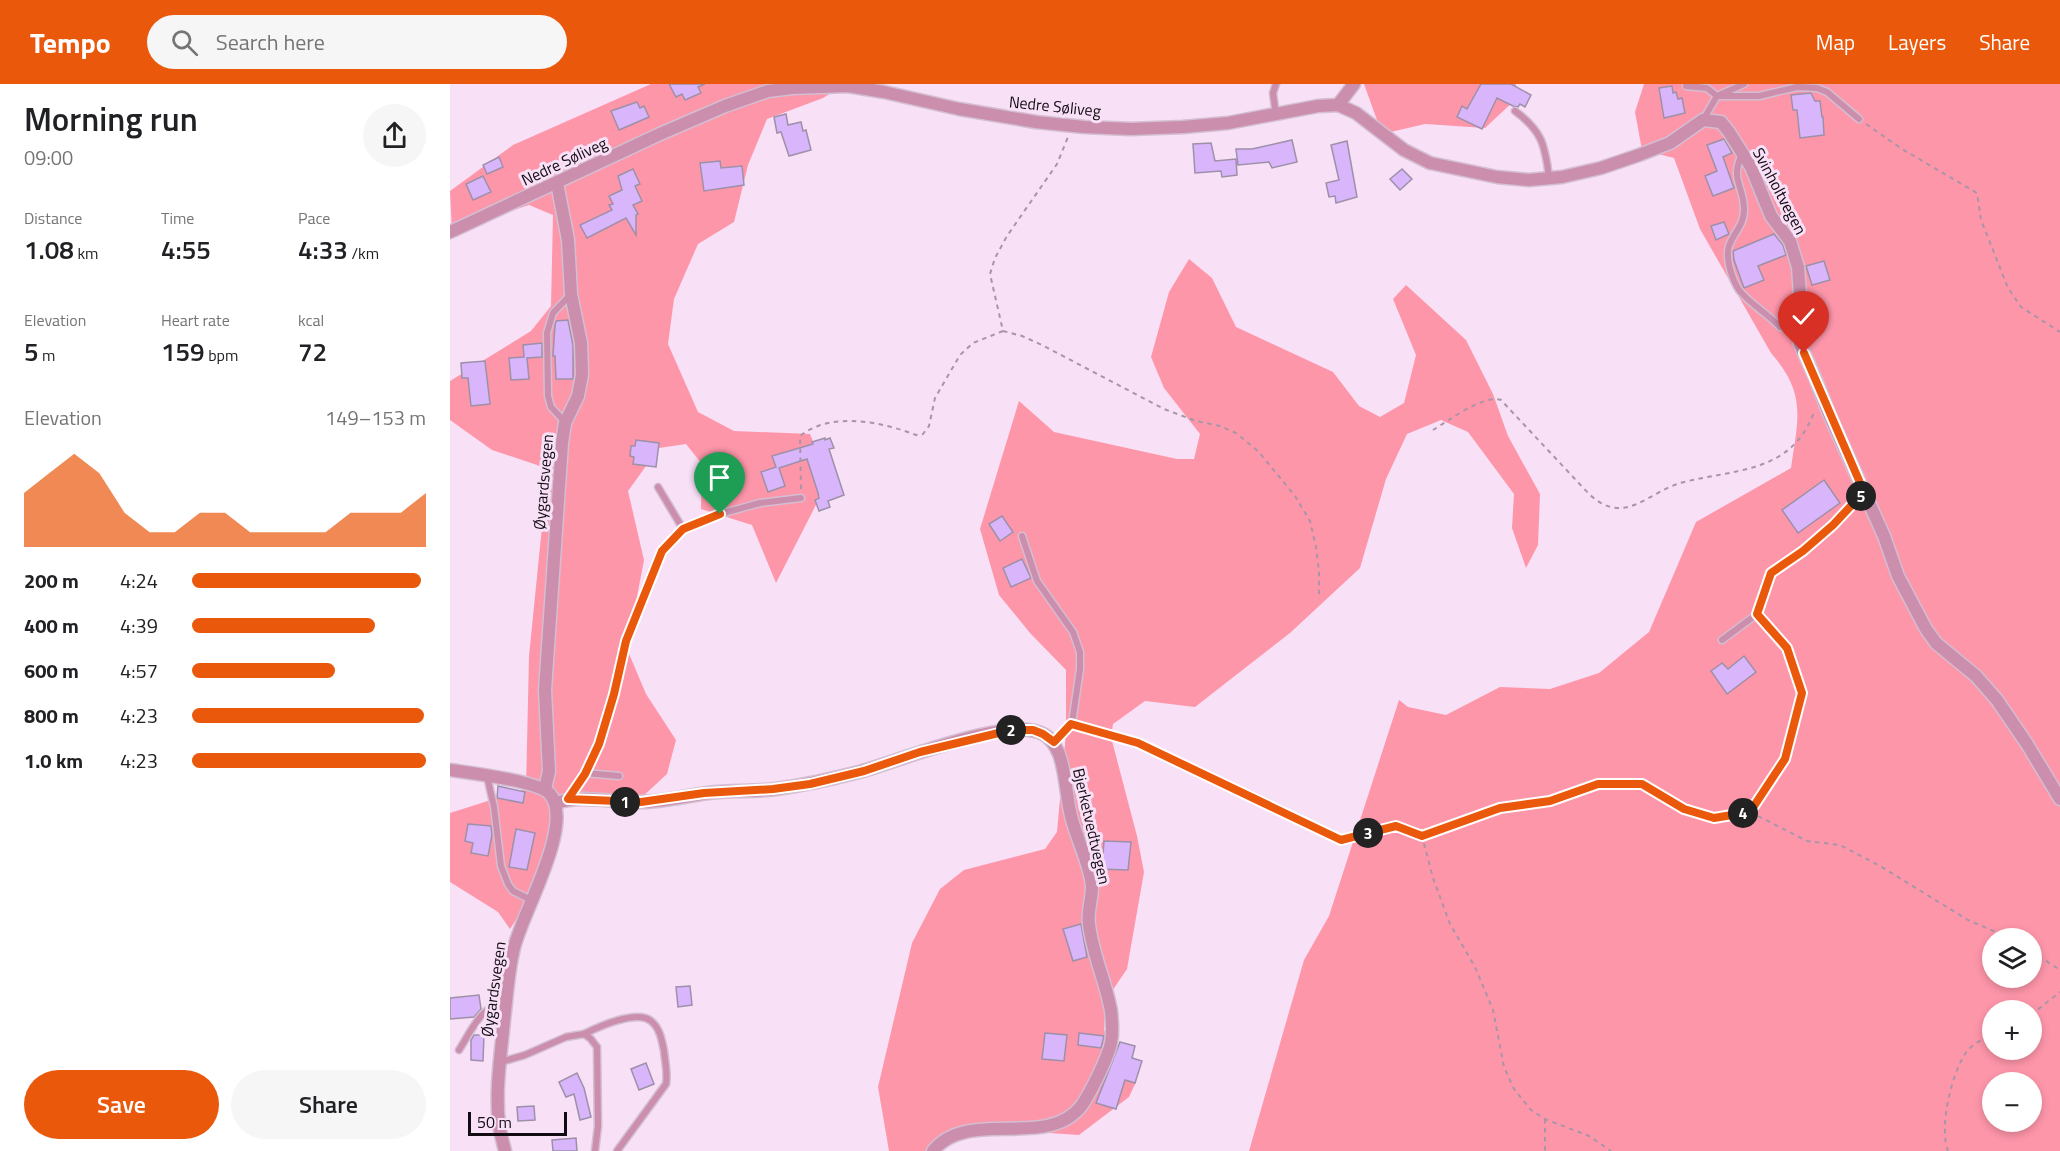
<!DOCTYPE html>
<html lang="en">
<head>
<meta charset="utf-8">
<style>
  body { margin:0; font-family:"Titillium Web",sans-serif; background:#f6f6f6; color:#202124; height:100vh; display:flex; flex-direction:column; font-size:22px; white-space:nowrap }
  * { box-sizing:border-box; margin:0 }
  p { font-size:20px; color:#757577 }
  .icon { flex:none; width:33px; height:33px; fill:none; stroke:currentColor; stroke-width:2; stroke-linecap:round; stroke-linejoin:round }
  .map { position:relative; flex:1; overflow:hidden }
  .panel { display:flex; flex-direction:column; background:#fff; width:450px }
  .panel>* { flex:none }
  .buttons { position:absolute; left:1532px; top:844px; display:grid; gap:12px }
  .buttons a { display:grid; place-items:center; width:60px; height:60px; border-radius:50%; background:#fff; box-shadow:0 3px 9px #0003; font-size:30px }
  .scale { position:absolute; left:18px; bottom:15px; width:99px; box-sizing:border-box; padding-left:6px; border:3px solid #130b12; border-top:0; font-size:16px; line-height:21px; white-space:nowrap; color:#130b12; -webkit-text-stroke:4px #f8e0f7; paint-order:stroke }
  .pin { position:absolute; display:grid; place-items:center; width:51px; height:51px; color:#fff; margin:-62px -26px; border-radius:50% 50% 50% 0; rotate:-45deg; box-shadow:0 0 6px #0007 }
  .pin .icon { rotate:45deg }
  .km { position:absolute; width:30px; height:30px; margin:-15px; border-radius:50%; background:#222; color:#fff; font-size:16px; line-height:30px; text-align:center }
  .round { display:grid; place-items:center; flex:none; width:63px; height:63px; border-radius:32px; background:#f6f6f6 }
  .head { display:flex; align-items:center; justify-content:space-between; height:102px; padding:0 24px }
  h1 { font-size:33px; font-weight:600; line-height:45px }
  .metrics { display:grid; grid-template-columns:repeat(3,1fr); gap:9px; height:102px; padding:6px 24px }
  .metrics div { display:grid; align-content:center }
  .metrics b { font-size:26px; font-weight:600 }
  .metrics small { font-size:16px; font-weight:400 }
  .metrics p { font-size:16px }
  .chart { height:168px; padding:12px 24px }
  .chart p { display:flex; justify-content:space-between }
  .chart svg { width:100%; height:108px; margin-top:6px; fill:#ea580c; opacity:.7 }
  .button { display:flex; gap:12px; margin-top:auto; padding:12px 24px }
  .button a { flex:1; height:69px; border-radius:36px; background:#ea580c; color:#fff; font-size:24px; font-weight:600; line-height:69px; text-align:center }
  .button a+a { background:#f6f6f6; color:#202124 }
  ul { padding:0 24px; list-style:none; font-size:20px }
  li { display:grid; grid-template-columns:96px 72px 1fr; align-items:center; height:45px }
  li i { height:15px; border-radius:8px; background:#ea580c }
  header { display:flex; align-items:center; gap:36px; box-sizing:border-box; height:84px; padding:0 30px; background:#ea580c; color:#fff }
  header strong { font-size:28px }
  nav { display:flex; gap:33px; margin-inline-start:auto; font-size:21px }
  .search { width:420px; height:54px; background:#f6f6f6; display:flex; align-items:center; gap:15px; box-sizing:border-box; padding:0 21px; border-radius:33px; color:#757577; font-size:22px }
  main { display:flex; flex:1; min-height:0 }
  .map>svg:first-child { display:block }
  .forest { fill:#fe96aa; fill-rule:evenodd }
  .building { fill:#d9b6fb; stroke:#9d90a9; stroke-width:1.5 }
  .lines { fill:none; stroke-linecap:round; stroke-linejoin:round }
  .service-casing { stroke:#d3bed2; stroke-width:9 }
  .minor-casing { stroke:#d3bed2; stroke-width:15 }
  .path { stroke:#a895a7; stroke-width:2; stroke-dasharray:4.5 4.5; stroke-linecap:butt }
  .service { stroke:#cb8ead; stroke-width:6 }
  .minor { stroke:#cb8ead; stroke-width:12 }
  .route-casing { stroke:#fff; stroke-width:12 }
  .route { stroke:#ea580c; stroke-width:8 }
  .labels { text-anchor:middle; dominant-baseline:central; stroke-width:6; stroke-linejoin:round; paint-order:stroke }
  .street-label { font-size:16px; fill:#130b12; stroke:#f8e0f7 }
</style>
</head>
<body>
<header>
<strong>Tempo</strong>
<div class="search"><svg class="icon" aria-label="search" viewBox="0 0 24 24"><circle cx="10" cy="10" r="6"/><path d="M15 15l6 6"/></svg>Search here</div>
<nav><a>Map</a><a>Layers</a><a>Share</a></nav>
</header>
<main>
<section class="panel">
<div class="head"><div><h1>Morning run</h1><p>09:00</p></div><a class="round"><svg class="icon" aria-label="share" viewBox="0 0 24 24"><path d="M12 15V3M7 8l5-5 5 5M5 13v7h14v-7"/></svg></a></div>
<div class="metrics">
<div><p>Distance</p><b>1.08<small> km</small></b></div>
<div><p>Time</p><b>4:55</b></div>
<div><p>Pace</p><b>4:33<small> /km</small></b></div>
</div>
<div class="metrics">
<div><p>Elevation</p><b>5<small> m</small></b></div>
<div><p>Heart rate</p><b>159<small> bpm</small></b></div>
<div><p>kcal</p><b>72</b></div>
</div>
<div class="chart"><p><span>Elevation</span>149–153 m</p>
<svg viewBox="0 0 160 44" preserveAspectRatio="none"><path d="M0 44V22L10 14L20 6L30 14L40 30L50 38L60 38L70 30L80 30L90 38L100 38L110 38L120 38L130 30L140 30L150 30L160 22V44z"/></svg>
</div>
<ul>
<li><b>200 m</b>4:24<i style="width:98%"></i></li>
<li><b>400 m</b>4:39<i style="width:78%"></i></li>
<li><b>600 m</b>4:57<i style="width:61%"></i></li>
<li><b>800 m</b>4:23<i style="width:99%"></i></li>
<li><b>1.0 km</b>4:23<i style="width:100%"></i></li>
</ul>
<div class="button"><a>Save</a><a>Share</a></div>
</section>
<div class="map">
<svg width="1610" height="1067" viewBox="0 0 1610 1067">
  <rect width="100%" height="100%" fill="#f8e0f7"/>
  <g class="forest">
    <polygon points="201,0 395,0 373,14 317,35 298,81 284,138 248,160 224,215 218,260 248,328 284,347 360,350 369,372 370,413 326,499 302,441 251,425 252,380 236,360 209,364 178,407 194,476 177,565 196,610 226,656 217,690 191,714 130,716 108,725 77,819 60,845 48,828 0,798 0,729 76,705 79,572 95,413 93,383 42,366 0,336 0,297 81,247 101,222 103,131 79,121 2,147 0,107 63,61"/>
    <polygon points="914,0 1066,0 1066,15 1035,44 975,40 932,50"/>
    <path d="M1194 0H1610V1067H799L854 876 879 832 949 616 958 623 996 631 1050 603 1100 605 1149 589 1199 548 1246 438 1341 384C1348 335 1357 310 1321 269L1250 145 1224 74 1192 66 1185 28ZM1542 855H1581V894H1542ZM1542 927H1581V966H1542ZM1542 999H1581V1038H1542Z"/>
    <polygon points="739,175 762,194 786,243 883,288 909,322 930,333 954,319 966,271 943,215 956,201 1016,256 1043,310 1058,352 1090,410 1088,461 1076,484 1062,444 1064,410 1018,348 991,336 957,350 936,395 910,484 840,549 745,623 695,617 663,640 661,653 687,752 694,788 677,885 656,916 654,946 686,998 679,1013 629,1051 569,1047 490,1054 480,1067 439,1067 428,1003 462,859 490,805 514,786 595,765 607,748 616,649 616,586 580,549 549,511 530,445 569,317 604,348 727,375 744,375 750,350 714,304 701,273 719,208"/>
  </g>
  <g class="building">
    <polygon points="219,0 255,0 248,3 251,9 235,16 232,10 226,13"/>
    <polygon points="1031,0 1061,0 1081,11 1075,23 1070,20 1068,23 1063,22 1047,14 1032,45 1007,33 1012,22 1017,25"/>
    <polygon points="1222,2 1223,9 1226,8 1228,15 1232,14 1235,29 1214,34 1209,4"/>
    <polygon points="1361,9 1365,17 1370,17 1372,33 1373,33 1374,51 1350,54 1347,26 1343,26 1341,11"/>
    <polygon points="187,18 190,24 194,22 199,33 169,46 161,27"/>
    <polygon points="336,30 338,41 351,38 353,47 356,46 361,66 339,72 331,48 327,49 324,33"/>
    <polygon points="1274,55 1282,69 1273,73 1284,104 1263,112 1255,92 1267,87 1257,61"/>
    <polygon points="842,56 847,78 822,84 819,78 788,81 786,65 802,65"/>
    <polygon points="897,57 907,113 886,119 885,112 879,113 876,99 889,96 881,61"/>
    <polygon points="761,59 765,77 786,75 787,91 772,93 771,87 745,89 743,60"/>
    <polygon points="49,73 53,83 37,90 33,81"/>
    <polygon points="270,77 271,84 292,82 294,101 254,107 250,79"/>
    <polygon points="183,85 190,100 185,102 192,117 183,121 188,130 186,131 186,151 176,134 137,154 130,141 162,126 159,121 163,120 159,112 172,106 168,92"/>
    <polygon points="952,85 962,95 950,106 940,95"/>
    <polygon points="33,92 41,108 23,116 16,100"/>
    <polygon points="1274,138 1279,150 1266,156 1261,142"/>
    <polygon points="1324,150 1333,161 1336,171 1308,182 1314,196 1294,204 1284,176 1283,167"/>
    <polygon points="1374,177 1380,196 1362,201 1356,182"/>
    <polygon points="118,236 123,261 123,295 106,295 105,272 103,272 105,241 106,237"/>
    <polygon points="92,259 92,273 77,274 79,295 61,296 59,274 74,273 73,261"/>
    <polygon points="35,277 40,320 21,322 18,294 12,294 11,279"/>
    <polygon points="375,354 375,356 380,354 384,364 379,365 394,411 378,417 380,423 369,427 365,416 369,414 368,409 357,375 329,384 335,402 318,408 311,388 326,383 322,372 363,360 362,358"/>
    <polygon points="186,356 209,359 206,383 183,380 184,373 180,372 181,362 185,362"/>
    <polygon points="1374,396 1390,419 1348,449 1332,426"/>
    <polygon points="552,432 563,448 550,457 539,440"/>
    <polygon points="572,475 581,494 561,503 553,484"/>
    <polygon points="1294,572 1306,588 1277,610 1261,587 1272,579 1278,585"/>
    <polygon points="48,702 75,708 73,719 47,714"/>
    <polygon points="18,740 41,742 42,751 38,772 21,769 23,759 15,757"/>
    <polygon points="66,745 85,749 77,786 59,783"/>
    <polygon points="654,757 681,758 678,786 647,785 643,773 653,771"/>
    <polygon points="631,840 637,873 623,877 613,845"/>
    <polygon points="240,902 242,921 228,923 226,903"/>
    <polygon points="29,911 31,925 24,933 0,935 0,914"/>
    <polygon points="595,949 617,951 614,977 592,975"/>
    <polygon points="629,949 654,952 651,964 628,961"/>
    <polygon points="24,951 34,951 33,977 21,976 21,956"/>
    <polygon points="670,958 685,962 682,974 692,977 685,999 675,996 666,1025 646,1019"/>
    <polygon points="196,979 204,1000 189,1006 181,985"/>
    <polygon points="127,989 134,1004 141,1033 130,1036 124,1010 116,1013 109,998"/>
    <polygon points="84,1022 85,1036 68,1037 67,1023"/>
    <polygon points="126,1054 127,1067 103,1067 102,1056"/>
  </g>
  <g class="lines">
    <g class="service-casing">
      <g id="service">
        <polyline points="1236,2 1257,4 1267,12 1294,0"/>
        <path d="M1065 27C1092 47 1095 61 1099 93"/>
        <polyline points="826,31 823,9 826,0"/>
        <polyline points="1253,36 1267,12 1309,12 1347,3 1367,4 1377,8 1409,35"/>
        <path d="M1292 70C1280 96 1293 100 1294 124 1295 140 1284 148 1279 162 1275 174 1282 195 1289 206 1300 220 1318 230 1330 243L1349 245"/>
        <polyline points="115,338 101,323 98,312 97,249 103,229 121,210"/>
        <polyline points="208,403 233,445"/>
        <polyline points="572,452 587,497 623,548 630,568 630,585 622,639 614,649 604,658"/>
        <polyline points="1272,556 1307,530 1321,489 1353,467 1383,441 1414,408"/>
        <polyline points="135,689 169,692"/>
        <polyline points="37,692 44,723 51,782 58,800 63,807 81,816"/>
        <polyline points="119,714 135,689 149,660 164,610 176,557 212,467 233,445 270,430 310,419 351,414"/>
        <path d="M134 950C148 943 187 925 201 937 210 944 212 957 214 967 215 978 218 989 216 1000L167 1067"/>
        <path d="M9 966C20 949 33 918 56 919"/>
        <polyline points="51,978 75,971 116,953 134,950 140,954 147,963 148,1042 145,1067"/>
      </g>
    </g>
    <g class="minor-casing">
      <g id="minor">
        <polyline points="888,21 904,0"/>
        <polyline points="0,148 210,50 275,22 318,7 342,4 398,2 434,8 509,25 586,38 634,43 681,45 733,43 778,39 868,22 888,21 906,29 954,66 980,79 1047,93 1079,96 1112,93 1151,84 1189,71 1220,59 1253,36 1271,38 1279,48 1301,83 1321,132 1340,157 1348,183 1350,211 1350,260 1366,296 1379,330 1434,452 1448,492 1476,545 1486,559 1526,592 1547,616 1577,660 1610,715"/>
        <path d="M0 686C20 689 89 697 100 710 125 740 72 829 64 864 58 888 57 912 54 936 51 970 45 1006 49 1040 50 1049 53 1058 55 1067"/>
        <polyline points="95,705 99,687 95,606 112,359 115,339 128,312 132,291 131,259 121,210 118,156 107,99"/>
        <path d="M106 719C133 710 162 719 190 718 213 718 235 712 258 709 281 706 304 708 326 705 355 701 382 695 409 688 447 678 560 631 593 650 601 654 605 661 609 670 616 689 616 712 621 732 626 753 641 783 642 803 642 816 637 827 639 840 642 869 656 898 661 927 662 936 663 949 661 959 658 973 641 1008 632 1021 598 1067 518 1023 483 1067"/>
      </g>
    </g>
    <g class="path">
      <polyline points="1416,40 1452,65 1527,109 1531,136 1558,204 1571,223 1610,248"/>
      <polyline points="553,247 572,252 592,261 714,325 746,337 770,342 786,349 808,367 845,412 860,437 866,463 869,487 869,515"/>
      <path d="M983 346C998 337 1034 310 1051 316L1139 410C1176 444 1197 407 1234 398 1286 385 1342 389 1364 328"/>
      <path d="M351 405 350 352C381 327 432 338 466 351L473 350 479 342 485 314 510 271 523 259 553 247 540 190 545 174 557 152 607 80 618 53"/>
      <polyline points="629,644 688,659 891,756 946,742 972,752 983,794 1000,840 1025,883 1043,926 1054,983 1064,1005 1081,1026 1095,1035 1139,1052 1161,1067"/>
      <polyline points="1300,728 1357,757 1390,761 1430,782 1518,836 1562,855"/>
      <polyline points="972,752 1050,724 1100,717 1148,701 1192,700 1234,725 1264,734 1300,728 1335,675 1352,609 1337,564 1312,536"/>
      <polyline points="1581,867 1610,886"/>
      <polyline points="1581,931 1610,908"/>
      <polyline points="1095,1035 1095,1067"/>
      <path d="M1498 1067C1489 1043 1501 992 1515 970 1521 961 1532 955 1542 951"/>
    </g>
    <use href="#service" class="service"/>
    <use href="#minor" class="minor"/>
  </g>
  <g class="lines">
    <g class="route-casing">
      <polyline id="route" points="270,430 233,445 212,467 176,557 164,610 149,660 135,690 118,715 191,718 254,709 323,705 360,700 414,687 470,668 561,646 583,646 593,650 604,658 621,640 688,659 891,756 946,742 972,752 1050,724 1100,717 1148,700 1192,700 1234,725 1264,734 1300,728 1335,675 1352,609 1337,564 1307,530 1321,489 1353,467 1383,441 1414,408 1354,269"/>
    </g>
    <use href="#route" class="route"/>
  </g>
  <g class="labels">
    <g class="street-label">
      <text transform="translate(605 22) rotate(6)">Nedre Søliveg</text>
      <text transform="translate(114 77) rotate(-25)">Nedre Søliveg</text>
      <text transform="translate(1330 107) rotate(62)">Svinholtvegen</text>
      <text transform="translate(93 398) rotate(-85)">Øygardsvegen</text>
      <text transform="translate(642 742) rotate(77)">Bjerketvedtvegen</text>
      <text transform="translate(43 905) rotate(-82)">Øygardsvegen</text>
    </g>
  </g>
</svg>
<div class="buttons">
<a><svg class="icon" aria-label="layers" viewBox="0 0 24 24"><path d="M12 4l9 5-9 5-9-5zM3 14l9 5 9-5"/></svg></a>
<a>+</a>
<a>−</a>
</div>
<div class="scale">50 m</div>
<div class="pin" style="left:270px;top:430px;background:#1e9e55"><svg class="icon" aria-label="arrive" viewBox="0 0 24 24"><path d="M6 21V4h12l-3 4 3 4H6"/></svg></div>
<div class="pin" style="left:1354px;top:269px;background:#d93025"><svg class="icon" aria-label="check" viewBox="0 0 24 24"><path d="M5 12l5 5 9-10"/></svg></div>
<b class="km" style="left:175px;top:718px">1</b>
<b class="km" style="left:561px;top:646px">2</b>
<b class="km" style="left:918px;top:749px">3</b>
<b class="km" style="left:1293px;top:729px">4</b>
<b class="km" style="left:1411px;top:412px">5</b>
</div>
</main>
</body>
</html>
